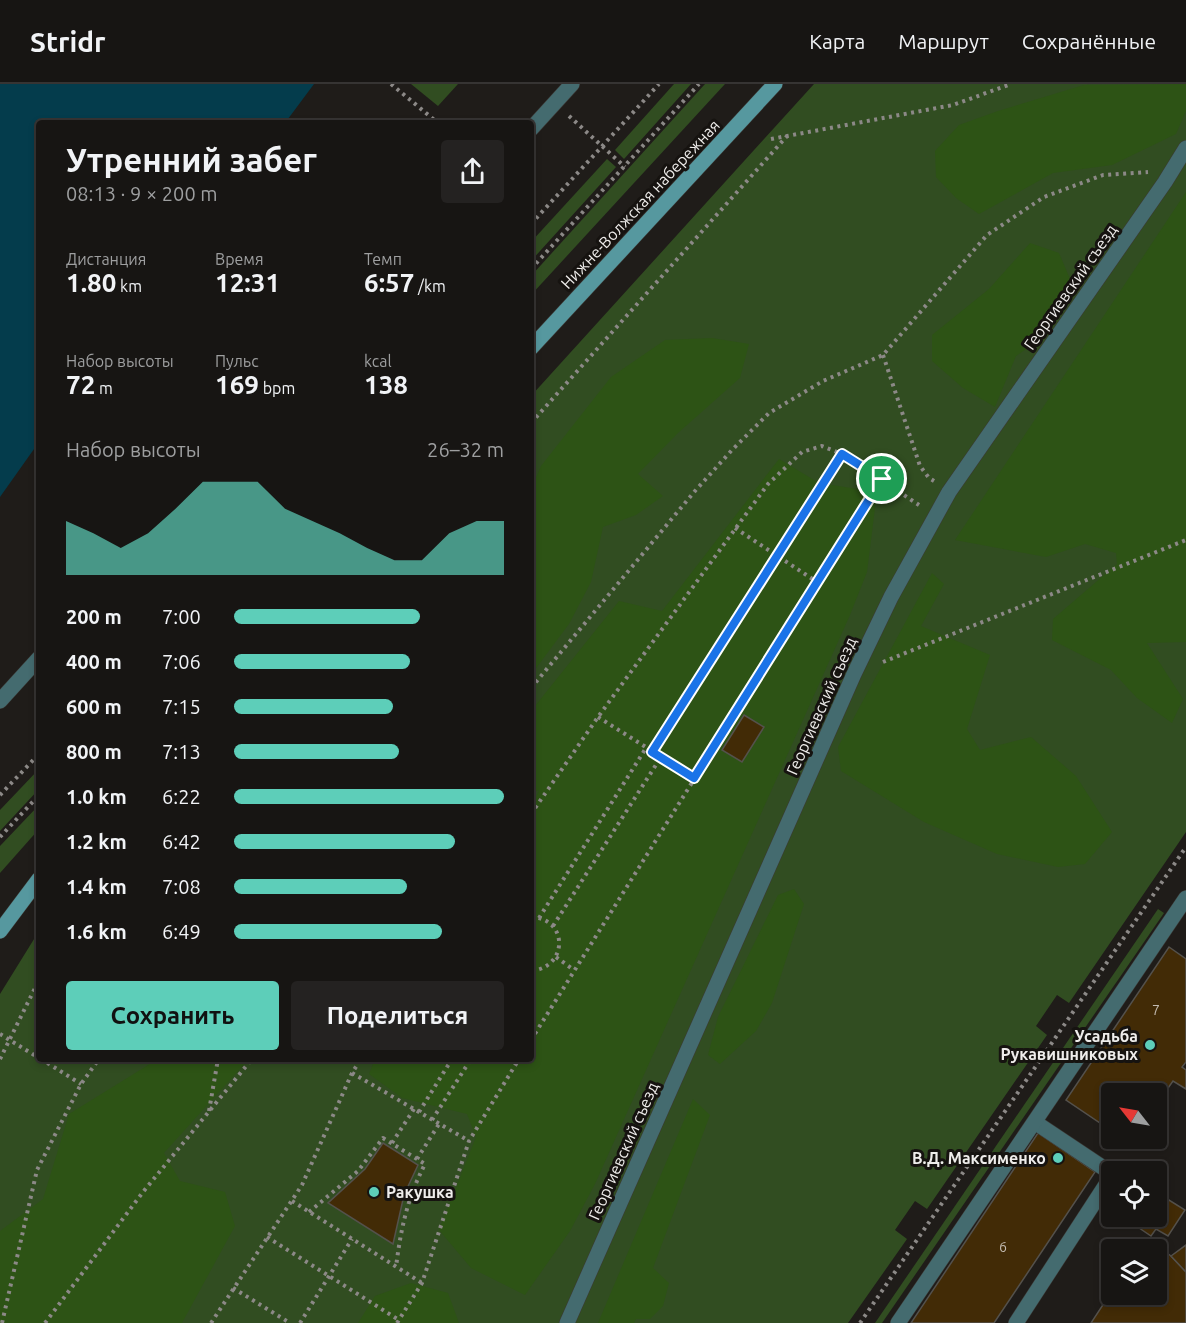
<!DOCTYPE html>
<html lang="ru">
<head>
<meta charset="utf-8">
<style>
  body { margin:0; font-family:Ubuntu,sans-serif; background:#242221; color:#f1f3f6; height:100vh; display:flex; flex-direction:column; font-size:22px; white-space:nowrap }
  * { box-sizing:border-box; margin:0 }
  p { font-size:20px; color:#9e9fa0 }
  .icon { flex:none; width:33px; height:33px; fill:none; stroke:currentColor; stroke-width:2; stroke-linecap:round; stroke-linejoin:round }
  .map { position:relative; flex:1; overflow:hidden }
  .side { position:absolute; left:36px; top:36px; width:498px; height:942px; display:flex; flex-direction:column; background:#171513; border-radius:6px; box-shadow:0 3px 9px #0003,0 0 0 2px #363433 }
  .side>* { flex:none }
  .needle { width:39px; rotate:301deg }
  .tools { position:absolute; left:1101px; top:999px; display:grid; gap:12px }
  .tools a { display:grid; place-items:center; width:66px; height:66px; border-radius:6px; background:#171513; box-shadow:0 3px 9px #0003,0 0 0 2px #363433; font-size:30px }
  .pin { position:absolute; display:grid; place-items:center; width:51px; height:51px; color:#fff; margin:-26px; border:3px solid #fff; border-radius:50%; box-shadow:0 2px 6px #0007 }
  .round { display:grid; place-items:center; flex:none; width:63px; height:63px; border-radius:6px; background:#242221 }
  .head { display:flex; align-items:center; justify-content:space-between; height:102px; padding:0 30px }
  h1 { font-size:33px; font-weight:700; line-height:45px }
  .stats { display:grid; grid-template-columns:repeat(3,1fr); gap:9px; height:102px; padding:6px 30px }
  .stats div { display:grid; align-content:center }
  .stats b { font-size:26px; font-weight:700 }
  .stats small { font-size:16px; font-weight:400 }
  .stats p { font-size:16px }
  .chart { height:168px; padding:12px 30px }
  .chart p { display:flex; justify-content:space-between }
  .chart svg { width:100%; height:108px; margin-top:6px; fill:#5dceb9; opacity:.7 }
  .primary-button { display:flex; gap:12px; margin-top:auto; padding:12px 30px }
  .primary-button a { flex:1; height:69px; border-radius:6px; background:#5dceb9; color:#111; font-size:24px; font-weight:700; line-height:69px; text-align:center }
  .primary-button a+a { background:#242221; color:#f1f3f6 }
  ul { padding:0 30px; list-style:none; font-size:20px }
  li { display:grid; grid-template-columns:96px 72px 1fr; align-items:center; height:45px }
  li i { height:15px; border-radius:8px; background:#5dceb9 }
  header { display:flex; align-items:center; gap:36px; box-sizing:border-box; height:84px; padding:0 30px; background:#171513; border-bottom:2px solid #363433 }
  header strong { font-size:28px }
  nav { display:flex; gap:33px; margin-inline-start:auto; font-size:21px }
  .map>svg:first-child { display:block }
  .green { fill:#314d21 }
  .forest { fill:#2d5315 }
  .water { fill:#043c4c }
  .building { fill:#422b06; stroke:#54514c; stroke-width:1.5 }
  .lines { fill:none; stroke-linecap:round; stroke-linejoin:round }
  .service-casing { stroke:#3c3936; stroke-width:16 }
  .minor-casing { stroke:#3c3936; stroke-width:16 }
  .secondary-casing { stroke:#3c3936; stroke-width:16 }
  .path { stroke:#8c8987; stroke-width:4; stroke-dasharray:3 4.5; stroke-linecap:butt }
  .service { stroke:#446b6f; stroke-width:15 }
  .minor { stroke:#446b6f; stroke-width:15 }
  .secondary { stroke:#56989f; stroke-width:15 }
  .route-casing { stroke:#fff; stroke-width:12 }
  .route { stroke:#1a73e8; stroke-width:8 }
  .poi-dot { fill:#5dceb9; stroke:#161310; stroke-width:2 }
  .labels { text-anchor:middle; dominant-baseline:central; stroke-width:6; stroke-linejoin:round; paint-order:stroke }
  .number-label { font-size:14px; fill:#c4bcb2 }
  .street-label { font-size:16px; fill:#efedeb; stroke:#161310 }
  .poi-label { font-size:16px; font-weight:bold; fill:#efedeb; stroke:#161310; text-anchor:end }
</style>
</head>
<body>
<header>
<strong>Stridr</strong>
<nav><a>Карта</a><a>Маршрут</a><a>Сохранённые</a></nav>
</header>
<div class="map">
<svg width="1186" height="1239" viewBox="0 0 1186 1239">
  <rect width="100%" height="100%" fill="#1f1c19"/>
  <g class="green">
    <polygon points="411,0 458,0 438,22"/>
    <polygon points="674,0 691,0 624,75 615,66"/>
    <polygon points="705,0 725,0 531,211 531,192"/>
    <polygon points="814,0 1186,0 1186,748 1069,919 1057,911 1036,942 1047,951 927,1125 915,1117 895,1146 907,1155 848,1239 0,1239 0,910 39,847 39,975 531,975 531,312"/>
    <polygon points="607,75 616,83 531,177 531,158"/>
    <polygon points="39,685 39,705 0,747 0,726"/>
    <polygon points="39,721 39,745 0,789 0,762"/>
    <polygon points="1158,825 1164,829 882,1239 875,1239"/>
  </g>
  <g class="forest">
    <polygon points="1186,0 1186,27 1176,50 1112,81 1053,89 979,130 956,114 936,93 935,67 959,41 998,27 1084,1"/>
    <polygon points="1186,108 1186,558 1147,559 1183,615 1172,639 1137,614 1111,586 1052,556 1053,535 1117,480 1116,469 1085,460 1046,473 955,456"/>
    <polygon points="1030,159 1059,169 1073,202 1048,250 1016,272 995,323 963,304 932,277 932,251 989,205"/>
    <polygon points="712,254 749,260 740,294 678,349 638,390 663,412 636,431 603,443 591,498 569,540 531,591 531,405 541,382 611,293 665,256"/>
    <polygon points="779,375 819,399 877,408 867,488 850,531 595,1100 570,1147 525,1211 471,1184 439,1146 476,1053 467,1030 402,1014 369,990 375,975 531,975 531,725 539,706 531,709 531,627 619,517 662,527"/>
    <polygon points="932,489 944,500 921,542 990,571 967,645 980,666 1031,653 1076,692 1112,748 1085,780 1058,783 997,770 924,738 841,687 838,663"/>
    <polygon points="794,805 804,820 772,919 756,947 720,980 708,971 718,933 778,811"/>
    <polygon points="152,975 249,975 164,1069 180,1097 225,1108 235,1142 182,1239 0,1239 0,1147 43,1115 69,1030 153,978"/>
    <polygon points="693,1015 710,1031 653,1184 669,1199 663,1222 650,1235 636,1235 634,1239 598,1239"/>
    <polygon points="411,1199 448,1209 459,1239 358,1239 375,1212"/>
  </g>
  <polygon class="water" points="0,0 314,0 285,39 39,39 39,358 0,413"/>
  <g class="building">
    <polygon points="744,631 764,643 742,678 722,666"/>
    <polygon points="1169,863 1186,875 1186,978 1182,983 1186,986 1186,1005 1173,997 1156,1021 1156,1010 1112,1010 1112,1047 1066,1016"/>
    <polygon points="1038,1049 1095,1088 994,1239 911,1239"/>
    <polygon points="383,1059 418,1081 404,1111 393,1160 328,1119 365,1085"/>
    <polygon points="1156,1108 1185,1126 1168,1152 1156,1145 1151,1152 1126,1135 1128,1132 1156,1132"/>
    <polygon points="1147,1154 1171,1172 1186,1188 1186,1239 1091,1239 1112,1207 1112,1210 1156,1210 1156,1166 1139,1166"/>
    <polygon points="1186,1161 1186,1188 1171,1172"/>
  </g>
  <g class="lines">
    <g class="service-casing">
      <g id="service">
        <polyline points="531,45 572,0"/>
        <polyline points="0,617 39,574"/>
        <polyline points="1016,1239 1107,1099 1111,1089 1036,1039"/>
      </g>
    </g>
    <g class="minor-casing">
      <g id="minor">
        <polyline points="567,1239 854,590 891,513 949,408 1165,98 1186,64"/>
        <polyline points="898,1239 1186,814"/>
      </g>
    </g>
    <g class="secondary-casing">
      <g id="secondary">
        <polyline points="531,264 775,0"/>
        <polyline points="0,847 39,795"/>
      </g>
    </g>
    <g class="path">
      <polyline points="391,0 438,39"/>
      <polyline points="569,32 625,83"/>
      <polyline points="771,55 953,21 1011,0"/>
      <polyline points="531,140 659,0"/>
      <polyline points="531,185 699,0"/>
      <polyline points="883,271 920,382 929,394 934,397"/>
      <polyline points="531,339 787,52"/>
      <polyline points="735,444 817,498"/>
      <polyline points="883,578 1186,456"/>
      <polyline points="531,604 695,407 732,366 769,329 823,297 883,271 987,151 1044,113 1103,91 1148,88"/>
      <polyline points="598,633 695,694"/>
      <polyline points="652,668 842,370"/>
      <polyline points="0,711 39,670"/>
      <polyline points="531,730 598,633 768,400 802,368 822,362 842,370 919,421"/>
      <polyline points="0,753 39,711"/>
      <path d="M531 833C568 834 569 883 531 887"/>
      <polyline points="539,834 646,664"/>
      <polyline points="553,842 661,673"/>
      <polyline points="556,873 574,886"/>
      <polyline points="0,950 39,974"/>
      <polyline points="531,956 882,395"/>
      <polyline points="0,975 39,896"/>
      <polyline points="41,975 81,1000"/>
      <polyline points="352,989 469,1057"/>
      <polyline points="209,1027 218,975"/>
      <polyline points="419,1028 452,975"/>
      <polyline points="432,1036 471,975"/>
      <polyline points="392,1059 414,1025"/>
      <polyline points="417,1075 439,1040"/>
      <polyline points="292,1117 422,1199"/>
      <path d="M309 1128 358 1087 383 1054 425 1080C407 1115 401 1144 396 1183"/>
      <polyline points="267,1153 399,1236"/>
      <polyline points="233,1204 290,1239"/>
      <polyline points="2,1239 37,1086 81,1000 99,975"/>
      <polyline points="45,1239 143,1108 252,975"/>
      <polyline points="211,1239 302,1101 352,989 361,975"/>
      <polyline points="300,1239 352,1155"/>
      <polyline points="397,1239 422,1199 469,1057 519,975"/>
      <polyline points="860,1239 1186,763"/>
    </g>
    <use href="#service" class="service"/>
    <use href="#minor" class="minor"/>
    <use href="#secondary" class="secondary"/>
  </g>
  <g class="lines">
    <g class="route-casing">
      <polygon id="route" points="842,370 882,395 694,694 652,668"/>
    </g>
    <use href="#route" class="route"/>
  </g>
  <g class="poi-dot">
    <circle cx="1150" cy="961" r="6"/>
    <circle cx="1058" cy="1074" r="6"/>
    <circle cx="374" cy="1108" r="6"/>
  </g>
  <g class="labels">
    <g class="number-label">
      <text x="1156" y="926">7</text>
      <text x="1003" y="1163">6</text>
    </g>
    <g class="street-label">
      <text transform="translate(640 120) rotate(-47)">Нижне-Волжская набережная</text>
      <text transform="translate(1070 203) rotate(-55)">Георгиевский съезд</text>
      <text transform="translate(821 622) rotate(-66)">Георгиевский съезд</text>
      <text transform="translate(623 1067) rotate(-66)">Георгиевский съезд</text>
    </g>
    <g class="poi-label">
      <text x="1138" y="952">Усадьба<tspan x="1138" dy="18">Рукавишниковых</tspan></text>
      <text x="1046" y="1074">В.Д. Максименко</text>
      <text x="386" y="1108" text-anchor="start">Ракушка</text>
    </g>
  </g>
</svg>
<div class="tools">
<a><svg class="needle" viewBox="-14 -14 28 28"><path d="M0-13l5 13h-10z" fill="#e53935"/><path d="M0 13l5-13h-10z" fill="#9e9fa0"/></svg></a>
<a><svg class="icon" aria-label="locate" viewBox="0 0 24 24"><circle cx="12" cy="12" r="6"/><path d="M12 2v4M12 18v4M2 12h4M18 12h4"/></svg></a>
<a><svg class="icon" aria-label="layers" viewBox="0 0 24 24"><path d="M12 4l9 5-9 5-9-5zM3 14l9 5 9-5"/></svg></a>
</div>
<div class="pin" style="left:882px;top:395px;background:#1e9e55"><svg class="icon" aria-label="arrive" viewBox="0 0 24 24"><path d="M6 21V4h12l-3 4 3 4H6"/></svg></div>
<section class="side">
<div class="head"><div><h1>Утренний забег</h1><p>08:13 · 9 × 200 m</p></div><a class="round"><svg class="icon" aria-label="share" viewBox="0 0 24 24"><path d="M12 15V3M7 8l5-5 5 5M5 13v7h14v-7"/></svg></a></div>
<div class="stats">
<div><p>Дистанция</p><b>1.80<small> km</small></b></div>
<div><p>Время</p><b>12:31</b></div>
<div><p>Темп</p><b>6:57<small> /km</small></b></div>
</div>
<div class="stats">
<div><p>Набор высоты</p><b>72<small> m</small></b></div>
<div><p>Пульс</p><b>169<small> bpm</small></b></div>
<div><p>kcal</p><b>138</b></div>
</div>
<div class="chart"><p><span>Набор высоты</span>26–32 m</p>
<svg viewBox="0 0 160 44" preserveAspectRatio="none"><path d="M0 44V22L10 27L20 33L30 27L40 17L50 6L60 6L70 6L80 17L90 22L100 27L110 33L120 38L130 38L140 27L150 22L160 22V44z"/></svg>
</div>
<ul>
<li><b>200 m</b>7:00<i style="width:69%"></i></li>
<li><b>400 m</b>7:06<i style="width:65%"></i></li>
<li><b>600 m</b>7:15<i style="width:59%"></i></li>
<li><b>800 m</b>7:13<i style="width:61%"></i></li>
<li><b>1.0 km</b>6:22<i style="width:100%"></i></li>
<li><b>1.2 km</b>6:42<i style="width:82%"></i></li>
<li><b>1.4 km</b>7:08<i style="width:64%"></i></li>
<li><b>1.6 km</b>6:49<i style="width:77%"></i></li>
</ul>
<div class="primary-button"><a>Сохранить</a><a>Поделиться</a></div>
</section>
</div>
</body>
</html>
